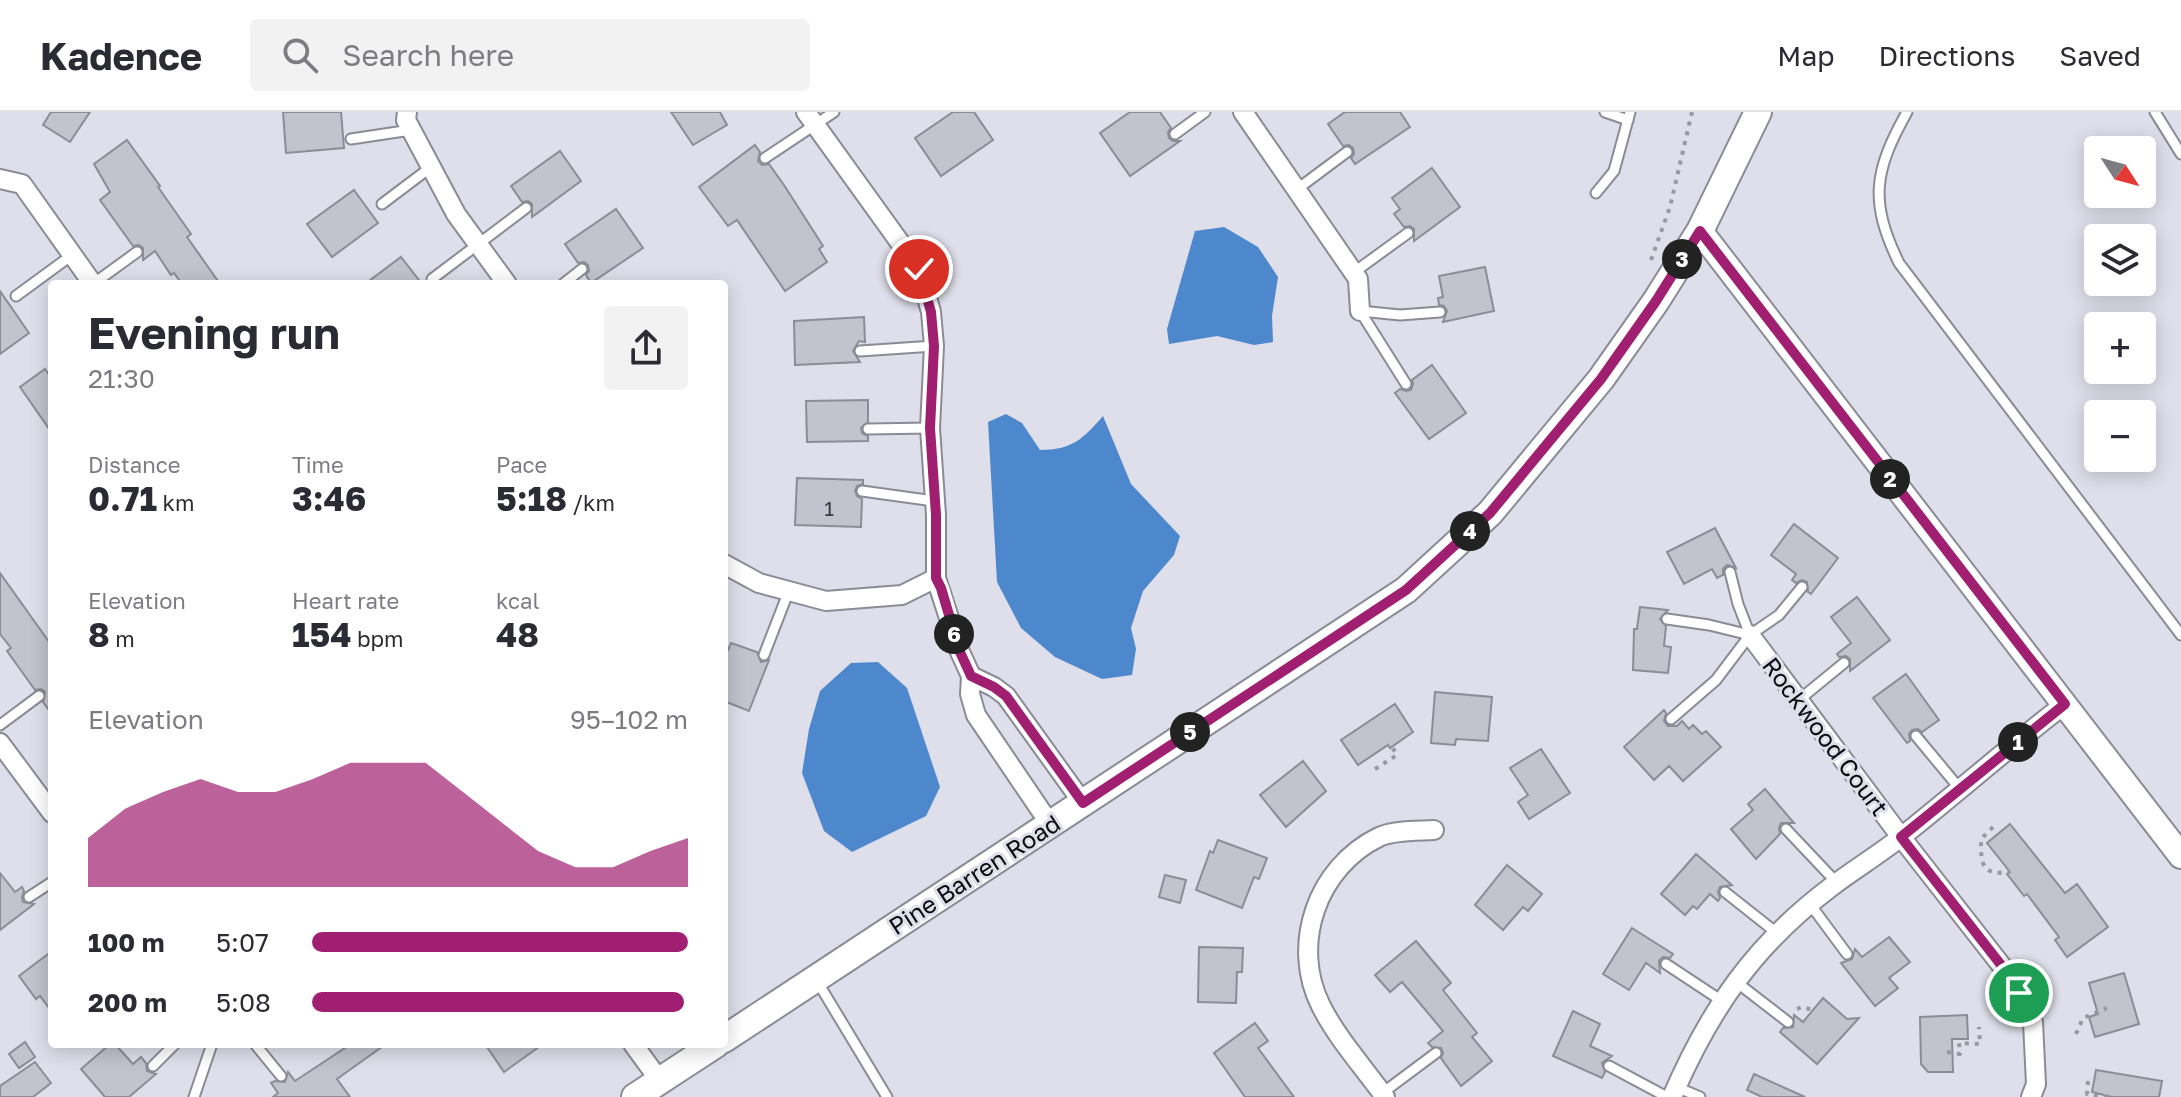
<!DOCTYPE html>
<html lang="en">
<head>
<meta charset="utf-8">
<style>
  body { margin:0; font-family:"Golos Text",sans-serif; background:#f2f2f3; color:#2b2b33; height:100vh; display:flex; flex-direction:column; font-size:30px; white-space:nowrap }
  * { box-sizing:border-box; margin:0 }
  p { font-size:26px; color:#7c7c81 }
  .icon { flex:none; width:44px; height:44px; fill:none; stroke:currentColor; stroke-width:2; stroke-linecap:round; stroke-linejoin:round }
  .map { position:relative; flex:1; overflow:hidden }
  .sheet { position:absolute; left:48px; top:168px; width:680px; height:768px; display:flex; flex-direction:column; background:#fff; border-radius:8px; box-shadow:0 4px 20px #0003 }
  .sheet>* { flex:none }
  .needle { width:52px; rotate:126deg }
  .buttons { position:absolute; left:2084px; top:24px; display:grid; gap:16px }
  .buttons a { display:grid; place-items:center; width:72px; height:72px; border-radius:8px; background:#fff; box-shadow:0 4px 20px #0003; font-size:40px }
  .pin { position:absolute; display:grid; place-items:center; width:68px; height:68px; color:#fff; margin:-34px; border:4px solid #fff; border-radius:50%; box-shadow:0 2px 8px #0007 }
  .km { position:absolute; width:40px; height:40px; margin:-20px; border-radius:50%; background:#222; color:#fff; font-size:22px; line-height:40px; text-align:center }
  .round { display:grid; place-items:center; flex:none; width:84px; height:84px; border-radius:8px; background:#f2f2f3 }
  .overview { display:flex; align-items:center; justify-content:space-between; height:136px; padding:0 40px }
  h1 { font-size:44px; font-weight:700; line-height:60px }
  .metrics { display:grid; grid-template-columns:repeat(3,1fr); gap:12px; height:136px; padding:8px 40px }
  .metrics div { display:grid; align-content:center }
  .metrics b { font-size:34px; font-weight:700 }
  .metrics small { font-size:22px; font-weight:400 }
  .metrics p { font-size:22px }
  .chart { height:224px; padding:16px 40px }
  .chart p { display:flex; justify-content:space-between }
  .chart svg { width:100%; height:144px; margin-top:8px; fill:#a11f70; opacity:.7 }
  ul { padding:0 40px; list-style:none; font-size:26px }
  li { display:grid; grid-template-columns:128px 96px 1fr; align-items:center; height:60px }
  li i { height:20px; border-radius:10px; background:#a11f70 }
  header { display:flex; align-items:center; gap:48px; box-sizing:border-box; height:112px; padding:0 40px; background:#fff; border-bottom:2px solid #e1e1e2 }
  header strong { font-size:38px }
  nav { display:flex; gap:44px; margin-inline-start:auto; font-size:28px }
  .search { width:560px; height:72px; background:#f2f2f3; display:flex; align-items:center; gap:20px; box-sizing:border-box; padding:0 28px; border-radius:8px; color:#7c7c81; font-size:30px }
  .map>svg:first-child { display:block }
  .water { fill:#4d88cc }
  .building { fill:#c2c3cd; stroke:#8b8c95; stroke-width:2 }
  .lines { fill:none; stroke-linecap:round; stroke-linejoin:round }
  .service-casing { stroke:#8a8b94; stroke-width:13 }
  .minor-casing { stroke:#8a8b94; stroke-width:22 }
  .tertiary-casing { stroke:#8a8b94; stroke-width:28 }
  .secondary-casing { stroke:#8a8b94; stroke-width:30 }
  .path { stroke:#9898a1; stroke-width:4; stroke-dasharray:4 6; stroke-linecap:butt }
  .service { stroke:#fff; stroke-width:9 }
  .minor { stroke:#fff; stroke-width:18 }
  .tertiary { stroke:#fff; stroke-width:24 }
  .secondary { stroke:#fff; stroke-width:26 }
  .route-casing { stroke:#fff; stroke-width:16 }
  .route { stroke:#a11f70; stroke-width:10 }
  .labels { text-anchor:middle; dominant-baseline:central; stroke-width:6; stroke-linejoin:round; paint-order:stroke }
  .number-label { font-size:20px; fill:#39393e }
  .street-label { font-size:24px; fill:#0b0b0f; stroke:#dedfea }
</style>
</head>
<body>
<header>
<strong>Kadence</strong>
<div class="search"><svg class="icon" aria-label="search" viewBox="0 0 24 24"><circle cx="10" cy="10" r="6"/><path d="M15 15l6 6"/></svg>Search here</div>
<nav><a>Map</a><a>Directions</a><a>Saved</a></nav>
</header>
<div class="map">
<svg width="2181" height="985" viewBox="0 0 2181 985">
  <rect width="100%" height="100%" fill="#dedfea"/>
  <g class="water">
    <polygon points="1224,115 1258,135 1278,165 1272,204 1273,230 1254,233 1217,224 1169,232 1167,217 1195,119"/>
    <path d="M1006 302 1022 311 1040 338C1072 338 1083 327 1103 304L1131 372 1180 424 1174 443 1143 479 1131 516 1136 537 1132 563 1102 567 1055 545 1021 516 997 470 988 310Z"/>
    <polygon points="878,550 907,576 940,675 926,704 852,740 824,719 802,661 809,617 820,579 851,551"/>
  </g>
  <g class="building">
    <polygon points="51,0 90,0 70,30 43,13"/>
    <polygon points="283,0 341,0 344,36 286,41"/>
    <polygon points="671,0 720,0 727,13 693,33"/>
    <polygon points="953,0 974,0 993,28 941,64 915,26"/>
    <polygon points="1130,0 1160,0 1171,16 1168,20 1169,26 1173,29 1180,29 1130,64 1100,21"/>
    <polygon points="1345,0 1400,0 1410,15 1355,52 1351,46 1354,42 1353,36 1349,33 1343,34 1328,12"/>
    <polygon points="127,28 160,74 158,75 191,122 187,125 220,172 182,172 174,161 171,163 155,139 143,148 143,136 139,133 133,134 100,88 110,80 94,52"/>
    <polygon points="755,33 760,40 758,49 762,53 769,52 784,73 823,134 819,137 827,150 785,179 737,108 728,114 699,75"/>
    <polygon points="560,39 581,69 532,105 532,92 528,89 522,90 511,74"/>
    <polygon points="1432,56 1460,95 1414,129 1414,117 1410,114 1404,115 1394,102 1400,97 1392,86"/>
    <polygon points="354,78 378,111 332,145 307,112"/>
    <polygon points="616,97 643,136 591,171 586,163 589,159 588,153 584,150 578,151 565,132"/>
    <polygon points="401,145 422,172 365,172"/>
    <polygon points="1485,155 1494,199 1443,210 1447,199 1444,194 1439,193 1438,186 1443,185 1439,164"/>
    <polygon points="0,179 29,221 0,242"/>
    <polygon points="864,205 865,230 859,229 853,239 860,250 795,253 794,209"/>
    <polygon points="1432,253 1466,301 1429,327 1395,281 1400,277 1406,279 1411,278 1413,272 1412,268"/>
    <polygon points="45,257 52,267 52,321 20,275"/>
    <polygon points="868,288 868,310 861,316 862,321 868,324 868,329 807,330 806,289"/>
    <polygon points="797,366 863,368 863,372 857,374 855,379 857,384 862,387 861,415 795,413"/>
    <polygon points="1794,412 1838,446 1811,482 1808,480 1807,470 1802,468 1796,471 1792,468 1796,462 1771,443"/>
    <polygon points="1715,416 1736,456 1727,453 1723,457 1723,463 1717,466 1712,457 1684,472 1667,440"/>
    <polygon points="0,461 52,534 52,602 43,590 45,580 41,577 35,578 7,539 11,536 0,522"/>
    <polygon points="1857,485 1890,528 1850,559 1850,547 1846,544 1839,545 1837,542 1851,531 1831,505"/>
    <polygon points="1640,495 1668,498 1660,507 1666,514 1664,534 1671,535 1668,561 1633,558 1634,517 1637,517"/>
    <polygon points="731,531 757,540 761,550 769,548 749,599 724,589 724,537 728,538"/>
    <polygon points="1906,562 1939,608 1922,620 1918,617 1912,618 1909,622 1910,629 1907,631 1873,586"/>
    <polygon points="1435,580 1492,585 1488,629 1456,627 1455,633 1431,631"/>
    <polygon points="1395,592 1413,620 1390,636 1388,633 1358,653 1341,628"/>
    <polygon points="1664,598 1666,601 1664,609 1668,614 1677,614 1682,609 1689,617 1693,613 1702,622 1706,619 1721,635 1683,669 1669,654 1654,668 1624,635"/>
    <polygon points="1541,637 1570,681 1529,707 1518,690 1528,683 1510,656"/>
    <polygon points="1303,649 1326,679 1286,715 1260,683"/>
    <polygon points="1765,677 1794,711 1781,711 1779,716 1780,722 1756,747 1731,717 1753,698 1748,692"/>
    <polygon points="2010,712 2065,781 2077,772 2108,815 2067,845 2055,828 2059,825 2027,782 2024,784 2007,762 2010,760 1987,731"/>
    <polygon points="1218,728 1267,746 1259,767 1254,765 1242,796 1196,778 1210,739 1213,741"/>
    <polygon points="1696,742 1732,773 1720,775 1718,780 1720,786 1718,789 1710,782 1697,797 1693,794 1685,803 1661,782"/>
    <polygon points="1507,753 1542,782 1528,799 1523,795 1503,818 1475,793"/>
    <polygon points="0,761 15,780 22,775 24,779 22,785 23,790 34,792 0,818"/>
    <polygon points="1165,763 1186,768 1180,791 1159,785"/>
    <polygon points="1632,816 1673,842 1670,846 1663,845 1659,849 1660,861 1646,851 1629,878 1603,862"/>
    <polygon points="1889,825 1910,850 1889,866 1898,876 1875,894 1841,851 1852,847 1855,837 1862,845"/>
    <polygon points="1416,829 1451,871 1443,878 1477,921 1472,925 1492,949 1461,974 1441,946 1443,941 1441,936 1432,935 1428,931 1443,919 1402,870 1390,880 1375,863"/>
    <polygon points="1199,835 1243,836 1242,860 1237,860 1236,891 1198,890"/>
    <polygon points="52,839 52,900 40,884 36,887 19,864"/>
    <polygon points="2124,861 2139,912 2095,925 2089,905 2098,902 2089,871"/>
    <polygon points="1823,886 1847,907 1859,906 1817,952 1780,920 1783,916 1793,915 1794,903 1803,910"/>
    <polygon points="1573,899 1600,912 1590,934 1612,944 1602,951 1605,960 1602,966 1553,944"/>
    <polygon points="1967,903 1968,927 1952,927 1953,960 1928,960 1921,952 1920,905"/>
    <polygon points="1255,911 1268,929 1258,936 1294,985 1245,985 1214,941"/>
    <polygon points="25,930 35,945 19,956 9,942"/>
    <polygon points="110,932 115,932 133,952 141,945 146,951 147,959 156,962 129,985 105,985 81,957"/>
    <polygon points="351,932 386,932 337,967 350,985 273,985 278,981 271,971 275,969 285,970 288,960 295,969"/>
    <polygon points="485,932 543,932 504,960"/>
    <polygon points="35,950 51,971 33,985 0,985 0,974"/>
    <polygon points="2096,958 2162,969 2159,985 2112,985 2092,980"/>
    <polygon points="1754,962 1805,985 1762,985 1747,978"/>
  </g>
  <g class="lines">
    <g class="service-casing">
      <g id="service">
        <polyline points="1605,0 1628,8"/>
        <path d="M1907 0C1874 59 1869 89 1899 151L2181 523"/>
        <polyline points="2155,0 2181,42"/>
        <polyline points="1175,22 1205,0"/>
        <polyline points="351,27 411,18"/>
        <polyline points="765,46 834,0"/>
        <polyline points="1296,78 1347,40"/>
        <polyline points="1596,81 1614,59 1630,0"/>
        <polyline points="382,92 431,55"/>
        <polyline points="1353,161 1408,121"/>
        <polyline points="432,167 526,96"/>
        <polyline points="93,172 137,140"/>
        <polyline points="563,172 582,157"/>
        <polyline points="16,184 72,143"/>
        <polyline points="1360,199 1406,272"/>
        <polyline points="1360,199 1400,203 1440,200"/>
        <polyline points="860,239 934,234"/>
        <polyline points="868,317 930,316"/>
        <polyline points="862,379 934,389"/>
        <polyline points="1730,460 1738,492 1750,523"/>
        <polyline points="1667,507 1709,513 1750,523"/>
        <polyline points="764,543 788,481"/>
        <polyline points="1800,587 1844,551"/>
        <polyline points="1671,607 1716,568 1750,523 1779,503 1802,475"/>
        <polyline points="0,613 39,584"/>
        <polyline points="1916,624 1960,677"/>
        <polyline points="1786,717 1837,771"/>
        <polyline points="1725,780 1778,822"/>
        <polyline points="29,785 52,770"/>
        <polyline points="1810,792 1847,842"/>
        <polyline points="1666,852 1722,889"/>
        <polyline points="817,869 887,985"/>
        <polyline points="1735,869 1788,910"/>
        <polyline points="255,932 281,964"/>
        <polyline points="153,954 175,932"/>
        <polyline points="1609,954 1667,985"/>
        <polyline points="1676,975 1700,985"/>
        <polyline points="1381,982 1436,941"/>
        <polyline points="194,985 212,932"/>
      </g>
    </g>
    <g class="minor-casing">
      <g id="minor">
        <polyline points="407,0 406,8 456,102 507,172"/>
        <polyline points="806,0 919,157 931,200 934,234 930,316 936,403 936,466 960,540 971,564 970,582 976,603 1050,712"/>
        <polyline points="1243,0 1358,167 1360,199"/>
        <polyline points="0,67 22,72 93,172"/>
        <polyline points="724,452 759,471 826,489 902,483 936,466"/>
        <polyline points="1750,523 1901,725 2012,867 2033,910 2036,972 2031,985"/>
        <polyline points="971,564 994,575 1006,584 1083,691"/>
        <polyline points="0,631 52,701"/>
        <polyline points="633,932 660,969"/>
        <path d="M1385 985C1364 956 1337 926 1321 894 1290 833 1317 755 1379 725 1393 718 1417 719 1434 718"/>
        <path d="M1672 985C1710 897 1754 833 1831 775 1855 757 1881 741 1905 722 1959 679 2010 634 2065 592"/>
      </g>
    </g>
    <g class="tertiary-casing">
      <polyline id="tertiary" points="1700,119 2181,744"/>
    </g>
    <g class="secondary-casing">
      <g id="secondary">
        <polyline points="724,927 1406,478 1490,401 1601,267 1656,189 1700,119 1758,0"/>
        <polyline points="635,985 716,932"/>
      </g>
    </g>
    <g class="path">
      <polyline points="1651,148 1670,95 1692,0"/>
      <polyline points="1375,657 1397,643 1392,635"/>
      <path d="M1993 715 1981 727C1981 752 1981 764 2010 760"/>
      <polyline points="1797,897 1802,895 1813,898"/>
      <polyline points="2076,922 2083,906 2107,896"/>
      <polyline points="1947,940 1960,942 1959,931 1980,932 1979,915"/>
      <polyline points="2088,969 2087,982 2106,985"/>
    </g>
    <use href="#service" class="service"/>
    <use href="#minor" class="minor"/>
    <use href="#tertiary" class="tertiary"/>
    <use href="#secondary" class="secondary"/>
  </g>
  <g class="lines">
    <g class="route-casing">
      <polyline id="route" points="919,157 931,200 934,234 930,316 936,403 936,466 941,476 960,540 971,564 994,575 1006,584 1083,691 1406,478 1490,401 1601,267 1656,189 1700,119 2065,592 1901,725 2012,867 2019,881"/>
    </g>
    <use href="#route" class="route"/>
  </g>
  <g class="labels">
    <g class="number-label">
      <text x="829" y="396">1</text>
    </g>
    <g class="street-label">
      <text transform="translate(1826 624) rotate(53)">Rockwood Court</text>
      <text transform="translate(974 762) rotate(-33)">Pine Barren Road</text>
    </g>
  </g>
</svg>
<div class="buttons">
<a><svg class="needle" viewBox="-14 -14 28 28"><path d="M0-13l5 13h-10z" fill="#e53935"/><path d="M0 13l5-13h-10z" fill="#7c7c81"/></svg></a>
<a><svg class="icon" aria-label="layers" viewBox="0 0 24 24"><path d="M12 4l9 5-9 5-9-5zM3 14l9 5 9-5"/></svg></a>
<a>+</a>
<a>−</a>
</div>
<div class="pin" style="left:2019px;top:881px;background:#1e9e55"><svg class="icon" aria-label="arrive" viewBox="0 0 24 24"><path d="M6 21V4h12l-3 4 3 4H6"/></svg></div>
<div class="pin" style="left:919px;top:157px;background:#d93025"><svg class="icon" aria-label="check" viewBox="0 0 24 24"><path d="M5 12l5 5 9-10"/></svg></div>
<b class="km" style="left:2018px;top:630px">1</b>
<b class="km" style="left:1890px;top:367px">2</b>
<b class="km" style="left:1682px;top:147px">3</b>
<b class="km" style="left:1470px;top:419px">4</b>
<b class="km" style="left:1190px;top:620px">5</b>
<b class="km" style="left:954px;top:522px">6</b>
<section class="sheet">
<div class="overview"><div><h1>Evening run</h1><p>21:30</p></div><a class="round"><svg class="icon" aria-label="share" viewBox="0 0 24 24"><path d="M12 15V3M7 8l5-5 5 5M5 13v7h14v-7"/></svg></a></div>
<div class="metrics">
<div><p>Distance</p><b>0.71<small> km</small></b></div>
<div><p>Time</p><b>3:46</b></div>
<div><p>Pace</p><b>5:18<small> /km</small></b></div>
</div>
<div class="metrics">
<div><p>Elevation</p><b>8<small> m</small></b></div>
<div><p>Heart rate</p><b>154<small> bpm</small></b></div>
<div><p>kcal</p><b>48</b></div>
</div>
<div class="chart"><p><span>Elevation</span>95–102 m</p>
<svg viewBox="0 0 160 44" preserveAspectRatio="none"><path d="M0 44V29L10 20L20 15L30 11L40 15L50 15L60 11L70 6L80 6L90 6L100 15L110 24L120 33L130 38L140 38L150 33L160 29V44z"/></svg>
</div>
<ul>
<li><b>100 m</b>5:07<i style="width:100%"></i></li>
<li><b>200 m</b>5:08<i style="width:99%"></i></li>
</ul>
</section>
</div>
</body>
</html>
